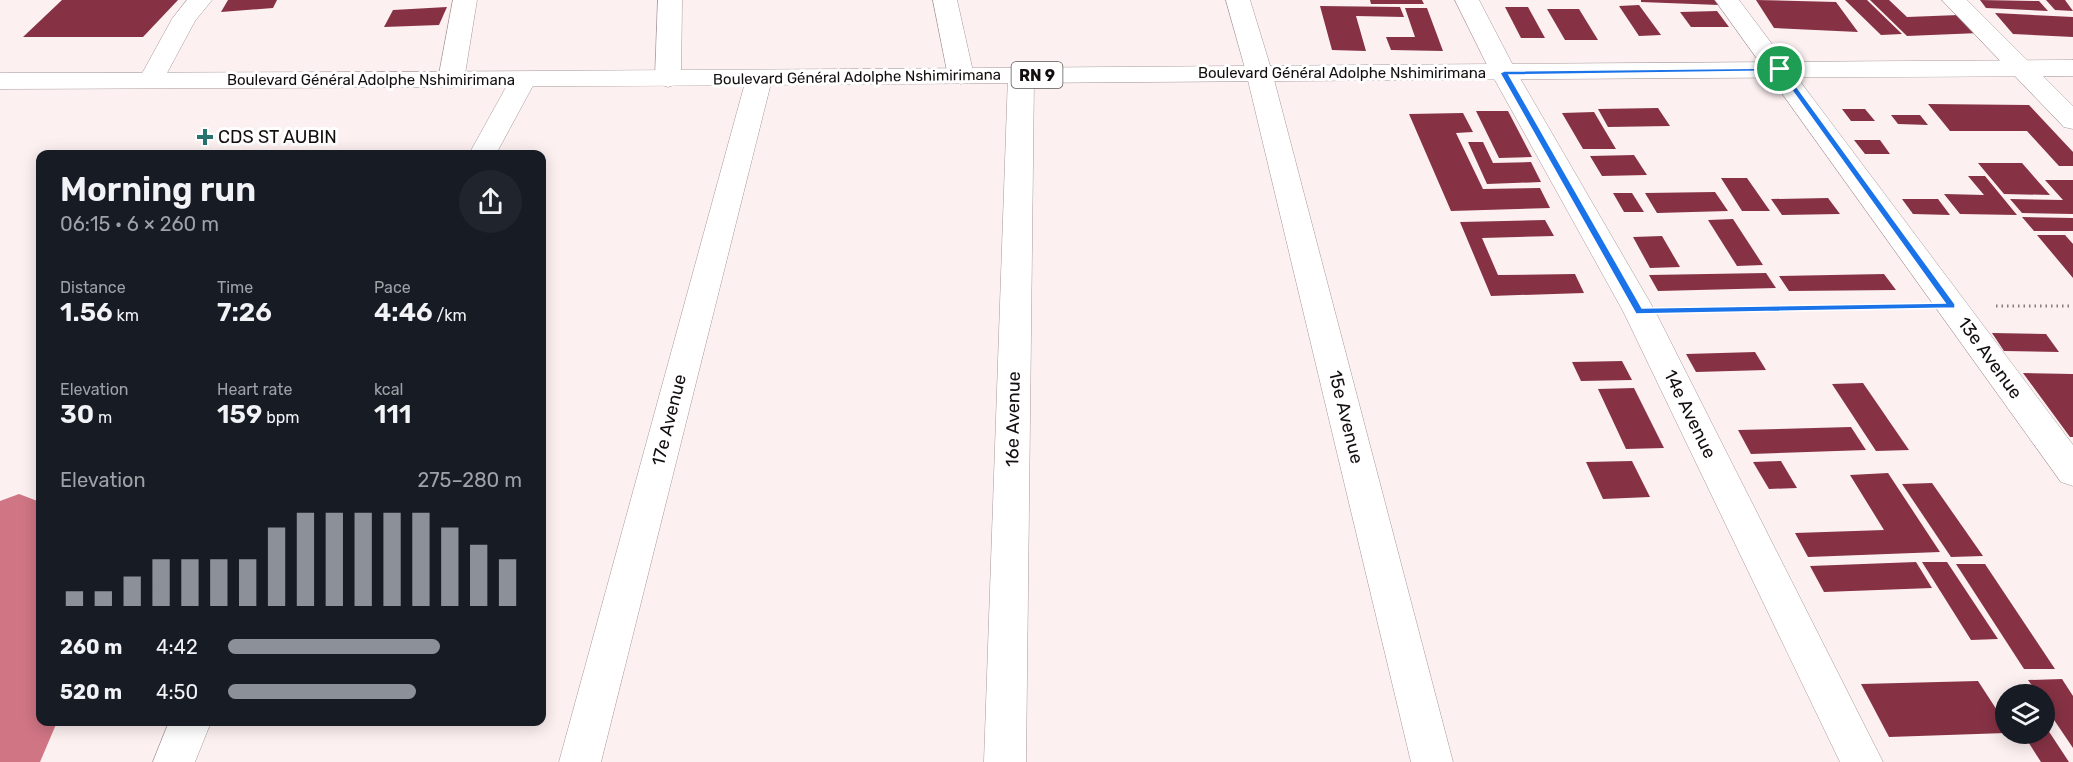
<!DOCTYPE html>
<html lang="en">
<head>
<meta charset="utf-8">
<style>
  body { margin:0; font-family:Rubik,sans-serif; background:#20242c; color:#f1f3f6; height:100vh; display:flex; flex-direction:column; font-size:22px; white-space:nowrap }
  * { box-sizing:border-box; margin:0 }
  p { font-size:20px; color:#9ea1a6 }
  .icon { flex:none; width:33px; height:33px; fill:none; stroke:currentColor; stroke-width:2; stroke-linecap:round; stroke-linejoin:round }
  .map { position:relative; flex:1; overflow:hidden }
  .details { position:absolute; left:36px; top:150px; width:510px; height:576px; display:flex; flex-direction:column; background:#171b24; border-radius:12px; box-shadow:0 3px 15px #0003 }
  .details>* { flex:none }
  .tools { position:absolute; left:1995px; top:684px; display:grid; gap:12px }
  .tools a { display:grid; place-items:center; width:60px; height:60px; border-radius:50%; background:#171b24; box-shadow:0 3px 15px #0003; font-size:30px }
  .pin { position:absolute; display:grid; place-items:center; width:51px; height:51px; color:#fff; margin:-26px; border:3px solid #fff; border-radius:50%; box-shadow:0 2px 6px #0007 }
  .round { display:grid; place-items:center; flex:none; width:63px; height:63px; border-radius:32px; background:#20242c }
  .summary { display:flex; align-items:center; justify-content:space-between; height:102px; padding:0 24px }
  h1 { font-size:33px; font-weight:600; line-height:45px }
  .stats { display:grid; grid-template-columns:repeat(3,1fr); gap:9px; height:102px; padding:6px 24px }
  .stats div { display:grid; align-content:center }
  .stats b { font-size:26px; font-weight:600 }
  .stats small { font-size:16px; font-weight:400 }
  .stats p { font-size:16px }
  .chart { height:168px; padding:12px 24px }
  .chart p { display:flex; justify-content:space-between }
  .chart svg { width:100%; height:108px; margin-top:6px; stroke:#8c9099; stroke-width:6 }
  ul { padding:0 24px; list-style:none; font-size:20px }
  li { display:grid; grid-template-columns:96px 72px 1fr; align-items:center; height:45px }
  li i { height:15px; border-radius:8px; background:#8c9099 }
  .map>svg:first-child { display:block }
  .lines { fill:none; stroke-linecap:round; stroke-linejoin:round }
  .river { fill:#d07584; fill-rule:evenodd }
  .building { fill:#863244 }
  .minor-casing { stroke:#a7989a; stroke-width:1 }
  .major-casing { stroke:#a7989a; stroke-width:1 }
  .path { stroke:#867d7d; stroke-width:3; stroke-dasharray:1.5 4; stroke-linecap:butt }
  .minor { fill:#fff; fill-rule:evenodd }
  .major { fill:#fff; fill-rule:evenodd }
  .route { fill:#1a73e8; stroke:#fff; stroke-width:1.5; fill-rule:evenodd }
  .poi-dot { fill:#29736f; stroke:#fff; stroke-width:2 }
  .labels { text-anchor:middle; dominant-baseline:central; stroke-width:6; stroke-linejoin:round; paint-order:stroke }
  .far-street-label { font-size:15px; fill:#140f0f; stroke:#fff }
  .shield { fill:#fff; stroke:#5a5757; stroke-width:1.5 }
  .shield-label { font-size:16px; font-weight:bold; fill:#140f0f }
  .poi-label { font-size:18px; fill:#140f0f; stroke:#fff; text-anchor:start }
  .street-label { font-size:18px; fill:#140f0f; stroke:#fff }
</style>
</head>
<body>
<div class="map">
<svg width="2073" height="762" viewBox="0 0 2073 762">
  <rect width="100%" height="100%" fill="#fdf0f1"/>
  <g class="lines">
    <polygon class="river" points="19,494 40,502 40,722 57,722 40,762 0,762 0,501"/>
  </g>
  <g class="building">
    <polygon points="62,0 178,0 143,37 23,37"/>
    <polygon points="228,0 277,0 273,8 221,12"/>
    <polygon points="1370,0 1422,0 1424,4 1371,4"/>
    <polygon points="1641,0 1716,0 1719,5 1641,2"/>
    <polygon points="1756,0 1836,2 1858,32 1774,28"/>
    <polygon points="1845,0 1867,0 1902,34 1881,35"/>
    <polygon points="1870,0 1889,0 1907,17 1959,15 1979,33 1907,36"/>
    <polygon points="1980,0 2039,1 2048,11 1986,8"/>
    <polygon points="2046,0 2065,0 2073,11 2055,10"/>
    <polygon points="1639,5 1661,35 1639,36 1619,6"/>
    <polygon points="1320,6 1400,7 1404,17 1356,16 1366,51 1332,50"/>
    <polygon points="447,7 439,25 384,27 393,10"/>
    <polygon points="1505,7 1528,7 1545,38 1521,38"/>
    <polygon points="1405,8 1427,8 1443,51 1391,50 1386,37 1415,37"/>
    <polygon points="1547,9 1579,9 1598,40 1565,40"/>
    <polygon points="1717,11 1729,27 1691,27 1680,12"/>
    <polygon points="1995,13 2073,17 2073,37 2013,34"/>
    <polygon points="1928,104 2029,105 2073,152 2073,166 2059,166 2027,131 1950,131"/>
    <polygon points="1658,108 1670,126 1608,127 1598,109"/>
    <polygon points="1842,109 1865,109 1875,121 1851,121"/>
    <polygon points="1476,111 1508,111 1532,157 1499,158"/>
    <polygon points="1594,112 1616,149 1583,149 1562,113"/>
    <polygon points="1463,113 1473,132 1456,133 1483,189 1540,188 1550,208 1451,211 1409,114"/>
    <polygon points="1891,115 1920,115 1928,125 1898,124"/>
    <polygon points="1854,140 1880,140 1890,154 1865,154"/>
    <polygon points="1468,142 1483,142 1493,163 1531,162 1541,182 1487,184"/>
    <polygon points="1634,155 1647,175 1602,176 1590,156"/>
    <polygon points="1978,163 2022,163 2050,195 2004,194"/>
    <polygon points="1968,176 1985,176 2017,215 1960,214 1944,194 1984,195"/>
    <polygon points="1721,178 1747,178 1770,211 1742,211"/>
    <polygon points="2045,180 2073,180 2073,214 2022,213 2010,199 2063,200"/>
    <polygon points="1715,192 1728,211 1657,213 1645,193"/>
    <polygon points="1613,193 1632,193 1644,212 1624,212"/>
    <polygon points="1828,198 1840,214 1782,215 1771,199"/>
    <polygon points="1902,199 1938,199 1950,215 1913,214"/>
    <polygon points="2022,217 2073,218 2073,231 2034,231"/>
    <polygon points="1733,219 1763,265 1737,266 1708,220"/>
    <polygon points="1545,220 1554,236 1482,238 1498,275 1575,274 1584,293 1491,296 1460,222"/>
    <polygon points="2037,235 2065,235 2073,244 2073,278"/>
    <polygon points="1662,236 1680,267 1650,268 1633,237"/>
    <polygon points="1766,273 1776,288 1658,291 1649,275"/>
    <polygon points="1884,274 1896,290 1789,291 1779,276"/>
    <polygon points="1992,333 2046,334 2059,352 2004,351"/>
    <polygon points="1755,352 1766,370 1696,372 1686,354"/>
    <polygon points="1622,361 1632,380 1581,381 1572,362"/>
    <polygon points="2023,373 2073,374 2073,437 2070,437"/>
    <polygon points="1863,383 1909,450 1876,451 1832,384"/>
    <polygon points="1634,388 1664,448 1626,449 1598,389"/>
    <polygon points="1851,427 1866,450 1751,454 1738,430"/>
    <polygon points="1632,461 1650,497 1603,499 1586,462"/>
    <polygon points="1781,461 1797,488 1769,489 1753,462"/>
    <polygon points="1888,473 1940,552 1808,557 1795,533 1884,530 1850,475"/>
    <polygon points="1932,483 1983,556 1951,557 1902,484"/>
    <polygon points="1916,562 1932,588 1824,592 1810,566"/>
    <polygon points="1922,562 1947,562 1998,639 1971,640"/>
    <polygon points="1956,564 1985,564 2055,669 2024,669"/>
    <polygon points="2062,679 2073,696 2073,748 2044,705 2044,694 2038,694 2028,680"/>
    <polygon points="1978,681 2006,724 2006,733 1889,737 1861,684"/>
    <polygon points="2044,724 2069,762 2041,762 2023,734 2044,734"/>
  </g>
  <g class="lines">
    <g class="minor-casing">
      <g id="minor">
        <polygon points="187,0 212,0 195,21 161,84 152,87 143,84 139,79 172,19"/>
        <polygon points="453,0 477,0 464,80 460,85 451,88 442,85 438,80"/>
        <polygon points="658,0 682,0 681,79 677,84 668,87 659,84 655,79"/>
        <polygon points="933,0 957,0 974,76 970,81 961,84 952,81 948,76"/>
        <polygon points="1226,0 1250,0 1272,72 1453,762 1411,762 1246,72"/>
        <polygon points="1455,0 1479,0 1517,73 1655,311 1883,762 1840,762 1623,311 1491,73"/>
        <polygon points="1715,0 1739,0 2073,445 2073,486 2061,482"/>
        <polygon points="1942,0 1967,0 2073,106 2073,129 2064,127"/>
        <polygon points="1021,68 1030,71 1034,76 1026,762 984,762 1008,76 1012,71"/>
        <polygon points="759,71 768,74 772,79 601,762 559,762 746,79 750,74"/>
        <polygon points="523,72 532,75 536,80 496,154 469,154 510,80 514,75"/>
        <polygon points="169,722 211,722 195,762 153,762"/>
      </g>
    </g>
    <g class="major-casing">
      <path id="major" d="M2073 60V76C1382 79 691 87 0 89V73C691 72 1382 64 2073 60Z"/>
    </g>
    <g class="path">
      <polyline points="1996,306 2073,306"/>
      <polyline points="1678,311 1910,307"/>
    </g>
    <use href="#minor" class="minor"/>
    <use href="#major" class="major"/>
  </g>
  <path class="route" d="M1783 68 1955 304V308L1636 314 1500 73 1504 71ZM1778 71 1945 303 1642 308 1509 75Z"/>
  <path class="poi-dot" d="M202 128h6v6h6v6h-6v6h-6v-6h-6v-6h6z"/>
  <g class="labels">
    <g class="far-street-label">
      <text x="1342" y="73">Boulevard Général Adolphe Nshimirimana</text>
      <text transform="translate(857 77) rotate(-1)">Boulevard Général Adolphe Nshimirimana</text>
      <text x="371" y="80">Boulevard Général Adolphe Nshimirimana</text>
    </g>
    <rect class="shield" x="1011.5" y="62" width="51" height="26" rx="4.5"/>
    <g class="shield-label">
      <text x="1037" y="75">RN 9</text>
    </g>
    <g class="poi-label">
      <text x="218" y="137">CDS ST AUBIN</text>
    </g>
    <g class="street-label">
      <text transform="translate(1990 358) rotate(54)">13e Avenue</text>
      <text transform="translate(1690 414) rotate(64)">14e Avenue</text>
      <text transform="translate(1346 417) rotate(76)">15e Avenue</text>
      <text transform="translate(1013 419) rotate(-89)">16e Avenue</text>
      <text transform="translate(669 420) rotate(-76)">17e Avenue</text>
    </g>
  </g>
</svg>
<div class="tools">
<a><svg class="icon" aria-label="layers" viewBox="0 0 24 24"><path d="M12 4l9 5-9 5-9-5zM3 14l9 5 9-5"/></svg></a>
</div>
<div class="pin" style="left:1780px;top:69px;background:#1e9e55"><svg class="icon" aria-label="arrive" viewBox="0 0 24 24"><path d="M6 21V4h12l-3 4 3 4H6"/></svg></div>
<section class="details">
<div class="summary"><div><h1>Morning run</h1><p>06:15 · 6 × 260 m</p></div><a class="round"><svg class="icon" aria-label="share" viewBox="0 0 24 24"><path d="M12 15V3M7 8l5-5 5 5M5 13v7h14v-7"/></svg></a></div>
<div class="stats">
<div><p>Distance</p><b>1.56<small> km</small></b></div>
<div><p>Time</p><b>7:26</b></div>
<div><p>Pace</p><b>4:46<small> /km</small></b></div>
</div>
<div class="stats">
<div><p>Elevation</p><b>30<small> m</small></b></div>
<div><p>Heart rate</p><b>159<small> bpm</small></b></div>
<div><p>kcal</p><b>111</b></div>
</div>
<div class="chart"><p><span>Elevation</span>275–280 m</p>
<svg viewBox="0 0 160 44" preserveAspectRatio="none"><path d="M5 44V38M15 44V38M25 44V32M35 44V25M45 44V25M55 44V25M65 44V25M75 44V12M85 44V6M95 44V6M105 44V6M115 44V6M125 44V6M135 44V12M145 44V19M155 44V25"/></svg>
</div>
<ul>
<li><b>260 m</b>4:42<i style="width:72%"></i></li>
<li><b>520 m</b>4:50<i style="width:64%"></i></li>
</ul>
</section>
</div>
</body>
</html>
